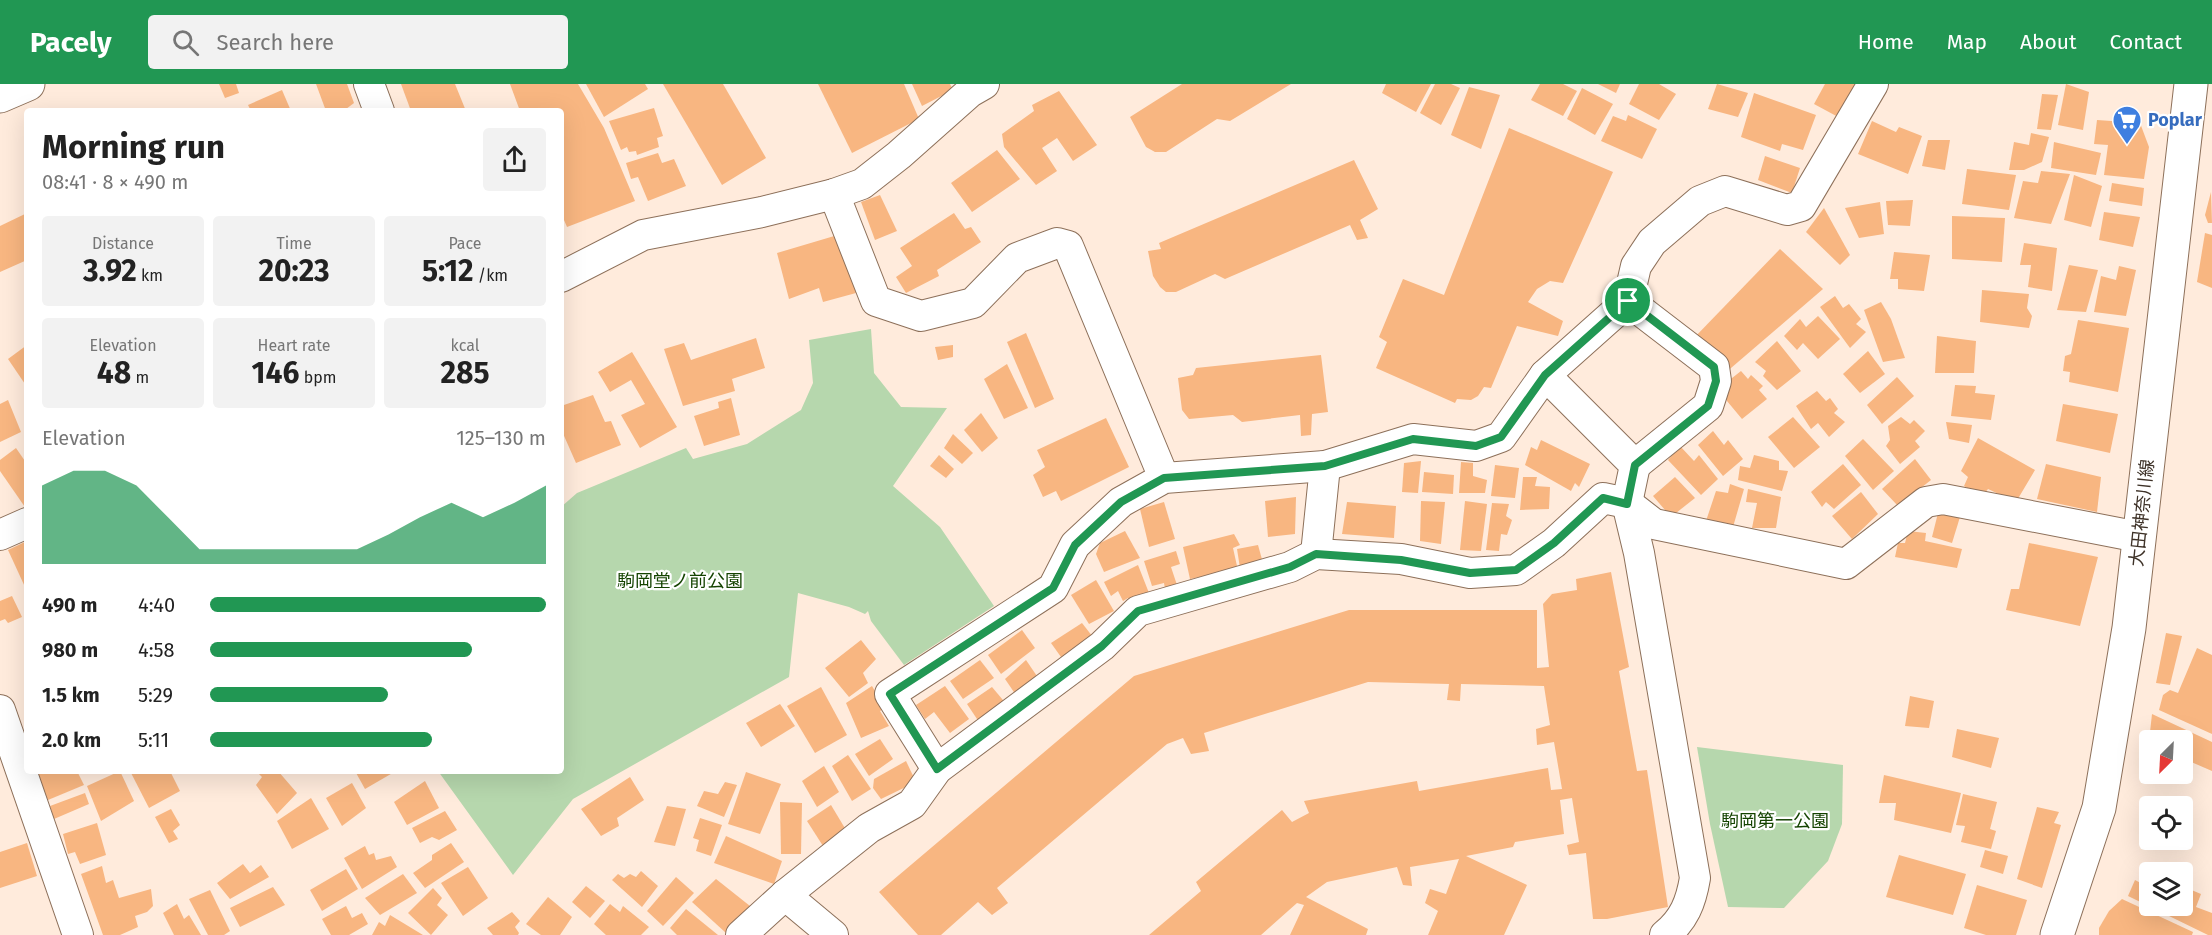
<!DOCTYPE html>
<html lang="en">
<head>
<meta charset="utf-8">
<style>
  body { margin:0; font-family:"Fira Sans","Noto Sans JP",sans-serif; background:#f2f2f2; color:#222; height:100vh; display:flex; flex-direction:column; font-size:22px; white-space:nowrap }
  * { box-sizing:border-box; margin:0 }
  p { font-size:20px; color:#767676 }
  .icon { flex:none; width:33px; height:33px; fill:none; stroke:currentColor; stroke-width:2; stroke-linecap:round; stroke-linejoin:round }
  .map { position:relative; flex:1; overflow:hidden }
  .panel { position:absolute; left:24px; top:24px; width:540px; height:666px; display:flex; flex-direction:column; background:#fff; border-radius:6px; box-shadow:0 6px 24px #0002 }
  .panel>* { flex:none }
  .needle { width:39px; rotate:204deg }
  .controls { position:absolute; left:2139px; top:646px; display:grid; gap:12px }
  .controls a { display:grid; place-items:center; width:54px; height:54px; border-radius:6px; background:#fff; box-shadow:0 6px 24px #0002; font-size:30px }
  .pin { position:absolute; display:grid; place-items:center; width:51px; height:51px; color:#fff; margin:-26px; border:3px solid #fff; border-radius:50%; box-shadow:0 2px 6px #0007 }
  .round { display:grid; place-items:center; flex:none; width:63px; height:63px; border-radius:6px; background:#f2f2f2 }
  .overview { display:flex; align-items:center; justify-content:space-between; height:102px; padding:0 18px }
  h1 { font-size:33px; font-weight:700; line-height:45px }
  .metrics { display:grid; grid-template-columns:repeat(3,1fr); gap:9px; height:102px; padding:6px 18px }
  .metrics div { display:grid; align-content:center; border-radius:6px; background:#f2f2f2; text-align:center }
  .metrics b { font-size:30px; font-weight:700 }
  .metrics small { font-size:16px; font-weight:400 }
  .metrics p { font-size:16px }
  .chart { height:168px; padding:12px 18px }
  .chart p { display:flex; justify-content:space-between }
  .chart svg { width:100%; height:108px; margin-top:6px; fill:#219753; opacity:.7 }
  ul { padding:0 18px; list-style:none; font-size:20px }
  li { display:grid; grid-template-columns:96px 72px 1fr; align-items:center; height:45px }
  li i { height:15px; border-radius:8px; background:#219753 }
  header { display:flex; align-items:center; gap:36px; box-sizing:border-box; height:84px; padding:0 30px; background:#219753; color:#fff }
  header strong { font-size:28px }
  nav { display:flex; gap:33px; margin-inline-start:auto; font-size:21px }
  .search { width:420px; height:54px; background:#f2f2f2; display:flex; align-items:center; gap:15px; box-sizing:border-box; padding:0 21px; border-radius:6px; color:#767676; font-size:22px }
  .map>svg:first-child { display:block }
  .green { fill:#b6d7ad }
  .building { fill:#f8b681 }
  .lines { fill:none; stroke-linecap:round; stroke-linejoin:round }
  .minor-casing { stroke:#8d705a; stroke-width:32 }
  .major-casing { stroke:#8d705a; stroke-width:35 }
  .minor { stroke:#fff; stroke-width:30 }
  .major { stroke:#fff; stroke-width:33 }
  .route-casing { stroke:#fff; stroke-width:12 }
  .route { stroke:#219753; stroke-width:8 }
  .labels { text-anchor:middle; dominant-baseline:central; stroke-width:4.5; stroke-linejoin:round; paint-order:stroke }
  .shop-label { font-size:18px; font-weight:bold; fill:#366cbe; stroke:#fff; text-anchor:start }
  .street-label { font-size:18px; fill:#3e3228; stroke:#fff }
  .park-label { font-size:18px; fill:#144300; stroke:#fff }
</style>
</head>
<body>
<header>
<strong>Pacely</strong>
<div class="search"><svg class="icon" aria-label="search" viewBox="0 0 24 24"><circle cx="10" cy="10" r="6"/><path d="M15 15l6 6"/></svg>Search here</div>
<nav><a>Home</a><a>Map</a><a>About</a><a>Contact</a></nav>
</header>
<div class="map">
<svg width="2212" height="851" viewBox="0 0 2212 851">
  <rect width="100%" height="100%" fill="#ffebdc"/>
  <g class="green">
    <polygon points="871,245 874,289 901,323 947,324 893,402 940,443 994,522 904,581 871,537 868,527 865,530 849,523 798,509 789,593 573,715 513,791 438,687 561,687 561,423 577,409 686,364 693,375 747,360 801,326 813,299 809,256"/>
    <polygon points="1697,663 1843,681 1842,740 1828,777 1784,824 1728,823 1710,740"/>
  </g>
  <g class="building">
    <polygon points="219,0 236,0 239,9 225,14"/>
    <polygon points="316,0 347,0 354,19 346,25 346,27 326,27"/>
    <polygon points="401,0 455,0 466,27 411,27"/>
    <polygon points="510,0 578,0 604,44 635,117 567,143 561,129 561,27 520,27"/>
    <polygon points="586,0 645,0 648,5 604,33"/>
    <polygon points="663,0 723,0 766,74 722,101"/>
    <polygon points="818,0 904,0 919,35 852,69"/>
    <polygon points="912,0 950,0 953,6 922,22"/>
    <polygon points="1182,0 1291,0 1230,37 1217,35 1166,68 1155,68 1146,63 1130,33"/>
    <polygon points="1386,0 1431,0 1416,28 1382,9"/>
    <polygon points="1435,0 1451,0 1460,4 1441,41 1420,29"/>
    <polygon points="1540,0 1563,0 1577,7 1563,32 1531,16"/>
    <polygon points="1598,0 1620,0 1616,9"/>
    <polygon points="1639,0 1659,0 1676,10 1659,36 1629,20"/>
    <polygon points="1717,0 1748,9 1738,33 1708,25"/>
    <polygon points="1825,0 1859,0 1840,34 1814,20"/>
    <polygon points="2066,0 2089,8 2083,46 2058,41"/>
    <polygon points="1469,3 1500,11 1481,65 1451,51"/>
    <polygon points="1582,4 1613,20 1595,51 1567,35"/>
    <polygon points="282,6 291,27 251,27 248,21"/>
    <polygon points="1059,7 1097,61 1073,77 1057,54 1042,64 1057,87 1036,101 1004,63 1002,50 1034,27 1032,21"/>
    <polygon points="1754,9 1816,31 1803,66 1782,60 1780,67 1741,53"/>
    <polygon points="2042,10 2058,11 2051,46 2037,45"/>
    <polygon points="654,24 663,52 657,54 659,63 637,71 636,67 629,68 627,63 621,66 609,37"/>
    <polygon points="1628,31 1657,45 1642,75 1601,57 1613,32 1626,37"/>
    <polygon points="2097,36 2140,39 2149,63 2144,95 2104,91 2108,61 2094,60"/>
    <polygon points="1872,37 1896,48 1899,43 1922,52 1908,90 1858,70"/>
    <polygon points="1509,44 1613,88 1563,199 1550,197 1537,205 1528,218 1563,237 1558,252 1517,242 1491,304 1484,303 1478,312 1471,316 1457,315 1455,319 1376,284 1387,258 1379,253 1403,195 1444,211"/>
    <polygon points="2031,49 2049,53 2042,78 2024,86 2009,86 2014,58 2029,61"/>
    <polygon points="1928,56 1950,56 1945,86 1922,82"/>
    <polygon points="2054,58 2101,69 2096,91 2051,84"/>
    <polygon points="997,66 1020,95 972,128 951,99"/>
    <polygon points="658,69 662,79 674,75 686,102 648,117 638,93 631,95 626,79"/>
    <polygon points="1765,72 1800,84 1792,109 1758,96"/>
    <polygon points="1354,76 1378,125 1360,136 1368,154 1357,156 1350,141 1225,195 1215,190 1176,208 1166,208 1160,203 1153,192 1148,167 1161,165 1159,159"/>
    <polygon points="1967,85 2016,91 2009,126 1962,120"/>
    <polygon points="2041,87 2070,90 2051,140 2014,134 2023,97 2038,99"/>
    <polygon points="2074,91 2102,102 2091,143 2064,136"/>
    <polygon points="2112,99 2144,104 2142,122 2109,117"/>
    <polygon points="2211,108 2212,139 2208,139 2205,131"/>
    <polygon points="880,111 897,147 875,156 861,118"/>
    <polygon points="1913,116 1910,142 1888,141 1886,117"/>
    <polygon points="1880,118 1884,150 1859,154 1845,124"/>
    <polygon points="1824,124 1850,171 1840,181 1806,148"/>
    <polygon points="2104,128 2140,133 2133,163 2099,156"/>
    <polygon points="27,129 27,176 0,188 0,142"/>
    <polygon points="954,129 965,145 971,143 981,158 937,186 939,192 906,209 896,193 912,182 900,164"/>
    <polygon points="1952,132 2005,134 2002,178 1952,175"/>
    <polygon points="2205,149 2212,151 2212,204 2197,198"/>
    <polygon points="841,150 856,209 823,218 819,204 789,215 777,169"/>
    <polygon points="2024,159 2057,164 2052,207 2028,203 2031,181 2020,181"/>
    <polygon points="1780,165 1823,205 1724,290 1692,256"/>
    <polygon points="1894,168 1930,171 1924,207 1898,205 1898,195 1890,195"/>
    <polygon points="2069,181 2098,186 2086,228 2057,226"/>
    <polygon points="2119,182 2136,186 2126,232 2094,228 2101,192 2116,196"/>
    <polygon points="1982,206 2029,210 2027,224 2032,232 2029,244 1980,238"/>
    <polygon points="1835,212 1843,224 1849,220 1861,235 1856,240 1866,248 1850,264 1820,223"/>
    <polygon points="1881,218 1891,235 1905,274 1883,278 1864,226"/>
    <polygon points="1818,232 1840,255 1818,275 1803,259 1797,266 1784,252 1800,235 1806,243"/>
    <polygon points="2078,236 2129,244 2118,308 2069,298 2070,288 2063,287 2065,272 2071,270"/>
    <polygon points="1026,249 1054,315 1035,324 1007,258"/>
    <polygon points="1937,252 1976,257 1974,289 1935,289"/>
    <polygon points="756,254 765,284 732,295 735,307 683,322 664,265 684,259 691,276"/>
    <polygon points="1777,257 1801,287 1777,306 1763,292 1766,287 1755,278"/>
    <polygon points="27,261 27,303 8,275"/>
    <polygon points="953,261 953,273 938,276 935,263"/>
    <polygon points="1868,267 1885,290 1860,309 1843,290"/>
    <polygon points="632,268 677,343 640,364 621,331 645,320 631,296 610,308 598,288"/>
    <polygon points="1321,271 1328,328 1312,330 1311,351 1301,352 1300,331 1242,338 1233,331 1189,335 1182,326 1178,294 1193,291 1196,284"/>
    <polygon points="1007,280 1028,324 1004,335 984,295"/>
    <polygon points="1741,287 1748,295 1751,291 1763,302 1759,306 1767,315 1742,335 1727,317 1727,298"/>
    <polygon points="1897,293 1914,312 1882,340 1867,321"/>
    <polygon points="1955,301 1976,302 1975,309 1995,311 1991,336 1951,332"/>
    <polygon points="1817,307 1826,317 1830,314 1838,325 1834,329 1845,338 1829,353 1818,339 1811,345 1796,322"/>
    <polygon points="593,311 605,338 611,337 621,361 576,379 561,345 561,322"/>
    <polygon points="731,314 740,351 704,362 694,332 719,324 718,318"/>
    <polygon points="8,316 21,348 0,358 0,320"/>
    <polygon points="2063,320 2118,330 2110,369 2056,357"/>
    <polygon points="981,329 998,354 982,368 964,346"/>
    <polygon points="1793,333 1820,363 1794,384 1768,353"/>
    <polygon points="1901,333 1910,340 1914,336 1925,347 1915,357 1920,363 1900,380 1886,362 1890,356 1888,342"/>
    <polygon points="1106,334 1129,383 1061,417 1056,407 1043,413 1033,391 1045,383 1037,366"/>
    <polygon points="1946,338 1972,341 1969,359 1949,355"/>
    <polygon points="1713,347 1724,361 1728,356 1743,375 1723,392 1698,361"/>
    <polygon points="953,350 973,369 962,380 944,364"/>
    <polygon points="1978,354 2035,386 2016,418 1988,405 1982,413 1964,402 1968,393 1961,387"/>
    <polygon points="1863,355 1894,387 1873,406 1845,372"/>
    <polygon points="1541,356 1590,380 1579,403 1575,399 1571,407 1525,381 1531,363 1537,366"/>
    <polygon points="1680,362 1694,377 1699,371 1718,395 1701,411 1668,376"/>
    <polygon points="16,364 27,380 27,426 0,387 0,376"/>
    <polygon points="939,371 954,385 946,394 930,382"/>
    <polygon points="1754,371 1779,377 1779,386 1788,387 1782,407 1738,396 1740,382 1750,384"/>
    <polygon points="1915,375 1931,396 1898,422 1882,405"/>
    <polygon points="1421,377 1418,409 1402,408 1404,379"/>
    <polygon points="1461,378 1473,379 1473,392 1487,396 1485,409 1459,409"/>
    <polygon points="1843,380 1861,401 1834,425 1826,418 1822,423 1811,408"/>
    <polygon points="2046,380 2101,393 2097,428 2037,415"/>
    <polygon points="1495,381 1519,384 1515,414 1491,412"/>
    <polygon points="1424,388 1454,391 1453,410 1422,408"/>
    <polygon points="1523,393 1537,393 1535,402 1550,403 1549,425 1520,426"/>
    <polygon points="1675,393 1695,414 1671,433 1653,412"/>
    <polygon points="1730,400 1744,405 1733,443 1706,437 1716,407 1728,409"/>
    <polygon points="1748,405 1781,413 1776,444 1752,444 1757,419 1746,418"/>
    <polygon points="1861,408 1878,430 1852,455 1832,432"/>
    <polygon points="1296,413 1295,450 1268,453 1265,417"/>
    <polygon points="1421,417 1445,418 1441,460 1420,457"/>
    <polygon points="1465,417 1487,420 1481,467 1460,466"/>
    <polygon points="1164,418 1175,455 1149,463 1140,425"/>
    <polygon points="1347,418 1396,422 1394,454 1342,450"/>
    <polygon points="1492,419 1509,420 1506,432 1512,436 1507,451 1501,450 1499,467 1486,466"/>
    <polygon points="1938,429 1960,433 1952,459 1932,453"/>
    <polygon points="1125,447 1140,474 1104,488 1096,470 1100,459"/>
    <polygon points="1908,447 1926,449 1925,457 1962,465 1957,484 1895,473 1898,459 1905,459"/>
    <polygon points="1234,450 1240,461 1233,464 1237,482 1236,491 1223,488 1190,495 1183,463"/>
    <polygon points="27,457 27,502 25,503 8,466"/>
    <polygon points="2029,459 2098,473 2080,542 2006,526 2011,505 2019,505"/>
    <polygon points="1258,461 1263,479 1240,484 1237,465"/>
    <polygon points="1176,467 1180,480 1171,483 1177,501 1165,505 1164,499 1152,502 1144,477"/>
    <polygon points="1138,481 1149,509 1132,519 1128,514 1123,517 1118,507 1111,512 1104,498"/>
    <polygon points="1611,488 1629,583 1619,587 1637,687 1647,686 1668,823 1607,835 1593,835 1586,769 1569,771 1567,761 1579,758 1572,714 1560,716 1564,750 1515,758 1513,763 1466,772 1527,801 1504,851 1428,851 1438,827 1425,819 1430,805 1446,810 1459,775 1410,783 1412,802 1403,801 1397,783 1327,798 1306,813 1368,845 1366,851 1290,851 1304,821 1297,819 1261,851 1149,851 1201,807 1196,798 1282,726 1292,738 1309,729 1304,717 1417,697 1419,707 1548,684 1551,706 1562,705 1554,658 1537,661 1536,645 1550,641 1544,602 1461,600 1460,617 1447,616 1449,600 1368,598 1204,649 1209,667 1191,670 1183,654 1167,660 997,804 1008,819 992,831 978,818 941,851 918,851 879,808 1134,592 1349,526 1537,526 1537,584 1549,583 1543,520 1552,510 1577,506 1576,495"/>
    <polygon points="1096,496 1114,527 1089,540 1071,511"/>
    <polygon points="12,512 22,533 8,539 5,535 0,537 0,517"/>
    <polygon points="1082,539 1096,557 1066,580 1051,559"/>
    <polygon points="1022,546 1035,564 1001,590 988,571"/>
    <polygon points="2166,549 2182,552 2170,601 2156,599"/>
    <polygon points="861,556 876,575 863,589 868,599 849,613 825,584"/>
    <polygon points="2197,564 2212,571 2212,650 2159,626 2163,611 2170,606 2178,609"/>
    <polygon points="980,576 994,594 963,615 950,597"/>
    <polygon points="1026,576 1041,598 1018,614 1005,595"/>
    <polygon points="872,602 885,624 880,627 889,642 861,654 846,619"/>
    <polygon points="945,602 969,635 950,649 934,628 925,635 916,621"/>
    <polygon points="821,603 847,651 815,669 787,622"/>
    <polygon points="992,603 1008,622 981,641 967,620"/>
    <polygon points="1910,612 1934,617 1929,644 1905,642"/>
    <polygon points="780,620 795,642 761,663 746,639"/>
    <polygon points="2152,630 2212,658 2212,687 2182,674 2182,657 2149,657"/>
    <polygon points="1957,645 1999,654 1991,684 1952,673"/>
    <polygon points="880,655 893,675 869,692 855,670"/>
    <polygon points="848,671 871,705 852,717 832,682"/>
    <polygon points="906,677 916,698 881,715 873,704 874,695"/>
    <polygon points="824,682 839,708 817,723 802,697"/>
    <polygon points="45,687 77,687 84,701 48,716 37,690"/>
    <polygon points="120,687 134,717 101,737 87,702"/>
    <polygon points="130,687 170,687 180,707 149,724"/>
    <polygon points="256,687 278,687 297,709 277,730 256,701 262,693"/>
    <polygon points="355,687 396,687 365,705"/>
    <polygon points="746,688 781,700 760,750 728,740"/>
    <polygon points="1884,691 1961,709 1951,749 1894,736 1896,719 1879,719"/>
    <polygon points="630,693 644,716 617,734 619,742 601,752 581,725"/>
    <polygon points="425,697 439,724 407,741 394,718"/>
    <polygon points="725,698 737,701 724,733 697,722 704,707 718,710"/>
    <polygon points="352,699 366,724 342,742 326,714"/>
    <polygon points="85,709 89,720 54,735 50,722"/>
    <polygon points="1963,710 1997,718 1990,745 1996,747 1991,765 1961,758 1965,742 1956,741"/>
    <polygon points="311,714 329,745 292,765 277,737"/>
    <polygon points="780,718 802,719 801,770 781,770"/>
    <polygon points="831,721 846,746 823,762 807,737"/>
    <polygon points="667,722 686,725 675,762 654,758"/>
    <polygon points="2037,723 2059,728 2054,739 2061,741 2042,804 2017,795"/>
    <polygon points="171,725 180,741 173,747 178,755 169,759 155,733"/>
    <polygon points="445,727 457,746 439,756 432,753 420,759 412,744"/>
    <polygon points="700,734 722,741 711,772 696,767 699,756 693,754"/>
    <polygon points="97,739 106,771 80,780 75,768 68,770 63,750"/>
    <polygon points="726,752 782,777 774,800 714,779"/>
    <polygon points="27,759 37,792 0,804 0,768"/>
    <polygon points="451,759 464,778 425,804 413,789 432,776 432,771"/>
    <polygon points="365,762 369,771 374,769 376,776 391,772 397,783 362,805 344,774"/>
    <polygon points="1985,766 2008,772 2003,790 1980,783"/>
    <polygon points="1899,771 1966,790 1953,831 1886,813"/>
    <polygon points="243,780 250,789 261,781 269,793 230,815 217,799"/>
    <polygon points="102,782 106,799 113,796 119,814 151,805 153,822 147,828 135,832 138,843 120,851 103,851 81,790"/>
    <polygon points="468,783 488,814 463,832 441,799"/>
    <polygon points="346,785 358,805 322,827 310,806"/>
    <polygon points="641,787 658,802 642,823 612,796 618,790 624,794 630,790 636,793"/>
    <polygon points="403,790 417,809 380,831 365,814"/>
    <polygon points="676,793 694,809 663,842 647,827"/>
    <polygon points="716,795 750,822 726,849 692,818"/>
    <polygon points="2135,796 2150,804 2150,822 2182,822 2182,802 2201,810 2196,823 2212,829 2212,851 2208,851 2128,812"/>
    <polygon points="1977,801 2027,816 2016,851 1986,851 1964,844"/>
    <polygon points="586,802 605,817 590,834 572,818"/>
    <polygon points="273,803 285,821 240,843 230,824"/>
    <polygon points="433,804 442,814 437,821 448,831 431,851 408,829"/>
    <polygon points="210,806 230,847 224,851 208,851 189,815"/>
    <polygon points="548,813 572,833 560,851 541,851 526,840"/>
    <polygon points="2122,815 2193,848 2192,851 2099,851 2099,844 2109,827"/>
    <polygon points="177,820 184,835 189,831 201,851 174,851 163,829"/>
    <polygon points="610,820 620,828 623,822 649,843 641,851 606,851 594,840"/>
    <polygon points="346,822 352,834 362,829 368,840 349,851 331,851 322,835"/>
    <polygon points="686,825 718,851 677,851 670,844"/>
    <polygon points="512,828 520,837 515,843 519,849 518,851 493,851 487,844"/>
    <polygon points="390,831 423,851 372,851 379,838 385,842"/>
  </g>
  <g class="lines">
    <g class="minor-casing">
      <g id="minor">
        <polyline points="369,0 379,27"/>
        <polyline points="834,110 876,217 921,232 973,219 1017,174 1057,159 1068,162 1164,394"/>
        <polyline points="561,193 643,151 762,128 834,110 862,100 899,71 970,8 984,0"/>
        <polyline points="1628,217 1714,283 1716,297 1708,322 1635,381"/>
        <path d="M1545 291 1635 381 1627 419 1639 469 1695 794C1691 818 1684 836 1665 851"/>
        <polyline points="0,451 27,439"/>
        <polyline points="1316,470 1325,382"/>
        <polyline points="0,626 78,851"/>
        <polyline points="937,685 890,610 1053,504 1075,461 1121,418 1164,394 1325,382 1413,355 1476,362 1501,353 1545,291 1628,217 1636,182 1652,158 1700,117 1725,107 1787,126 1801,122 1873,0"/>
        <polyline points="785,811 833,851"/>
        <polyline points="741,851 785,811 869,744 912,720 937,685 1102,562 1138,527 1290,483 1316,470 1401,475 1470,489 1516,486 1554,459 1603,414 1627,419 1654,440 1846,480 1926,418 1943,415 2139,453"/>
      </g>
    </g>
    <g class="major-casing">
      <g id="major">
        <polyline points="0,12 28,0"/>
        <polyline points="2057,851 2099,724 2129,544 2191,0"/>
      </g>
    </g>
    <use href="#minor" class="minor"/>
    <use href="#major" class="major"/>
  </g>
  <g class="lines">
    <g class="route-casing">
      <polygon id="route" points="1628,217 1714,283 1716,297 1708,322 1635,381 1627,420 1603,414 1554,459 1516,486 1470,489 1401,476 1316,470 1290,483 1138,527 1102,562 937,685 890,610 1053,504 1075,461 1121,418 1164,394 1325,382 1413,355 1476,362 1501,353 1545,291"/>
    </g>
    <use href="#route" class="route"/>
  </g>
  <defs>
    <g id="supermarket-pin" transform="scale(1.5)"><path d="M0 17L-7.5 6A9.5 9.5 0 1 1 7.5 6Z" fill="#3f7fe0" stroke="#fff"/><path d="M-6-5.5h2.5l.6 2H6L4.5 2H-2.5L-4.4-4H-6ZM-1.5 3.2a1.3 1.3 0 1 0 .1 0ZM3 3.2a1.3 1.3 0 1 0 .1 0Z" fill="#fff"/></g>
  </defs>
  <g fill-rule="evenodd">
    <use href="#supermarket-pin" x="2127" y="36"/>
  </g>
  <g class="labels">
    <g class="shop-label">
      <text x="2148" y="36">Poplar</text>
    </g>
    <g class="street-label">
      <text transform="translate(2142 429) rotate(-84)">大田神奈川線</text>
    </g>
    <g class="park-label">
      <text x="680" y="497">駒岡堂ノ前公園</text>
      <text x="1775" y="737">駒岡第一公園</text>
    </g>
  </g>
</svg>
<div class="controls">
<a><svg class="needle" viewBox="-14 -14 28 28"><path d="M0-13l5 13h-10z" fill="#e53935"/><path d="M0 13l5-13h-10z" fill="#767676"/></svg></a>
<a><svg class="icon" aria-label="locate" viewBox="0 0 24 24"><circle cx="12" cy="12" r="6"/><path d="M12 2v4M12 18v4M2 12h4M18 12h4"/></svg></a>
<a><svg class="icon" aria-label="layers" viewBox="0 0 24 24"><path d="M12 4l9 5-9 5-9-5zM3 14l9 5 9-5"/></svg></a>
</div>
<div class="pin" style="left:1628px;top:217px;background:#1e9e55"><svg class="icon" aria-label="arrive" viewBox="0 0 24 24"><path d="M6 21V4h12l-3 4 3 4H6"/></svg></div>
<section class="panel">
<div class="overview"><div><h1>Morning run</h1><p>08:41 · 8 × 490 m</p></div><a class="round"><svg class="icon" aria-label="share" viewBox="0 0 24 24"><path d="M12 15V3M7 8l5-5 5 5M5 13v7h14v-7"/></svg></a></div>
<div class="metrics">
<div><p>Distance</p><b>3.92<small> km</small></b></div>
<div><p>Time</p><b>20:23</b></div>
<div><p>Pace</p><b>5:12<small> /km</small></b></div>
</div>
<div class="metrics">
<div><p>Elevation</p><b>48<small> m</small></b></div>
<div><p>Heart rate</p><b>146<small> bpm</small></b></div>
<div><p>kcal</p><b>285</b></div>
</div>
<div class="chart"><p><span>Elevation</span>125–130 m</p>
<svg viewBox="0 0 160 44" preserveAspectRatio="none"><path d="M0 44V12L10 6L20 6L30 12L40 25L50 38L60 38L70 38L80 38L90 38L100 38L110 32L120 25L130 19L140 25L150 19L160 12V44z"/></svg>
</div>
<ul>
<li><b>490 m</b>4:40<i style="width:100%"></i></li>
<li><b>980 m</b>4:58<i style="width:78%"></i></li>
<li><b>1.5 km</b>5:29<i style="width:53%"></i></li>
<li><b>2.0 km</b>5:11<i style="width:66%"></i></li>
</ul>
</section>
</div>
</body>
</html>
